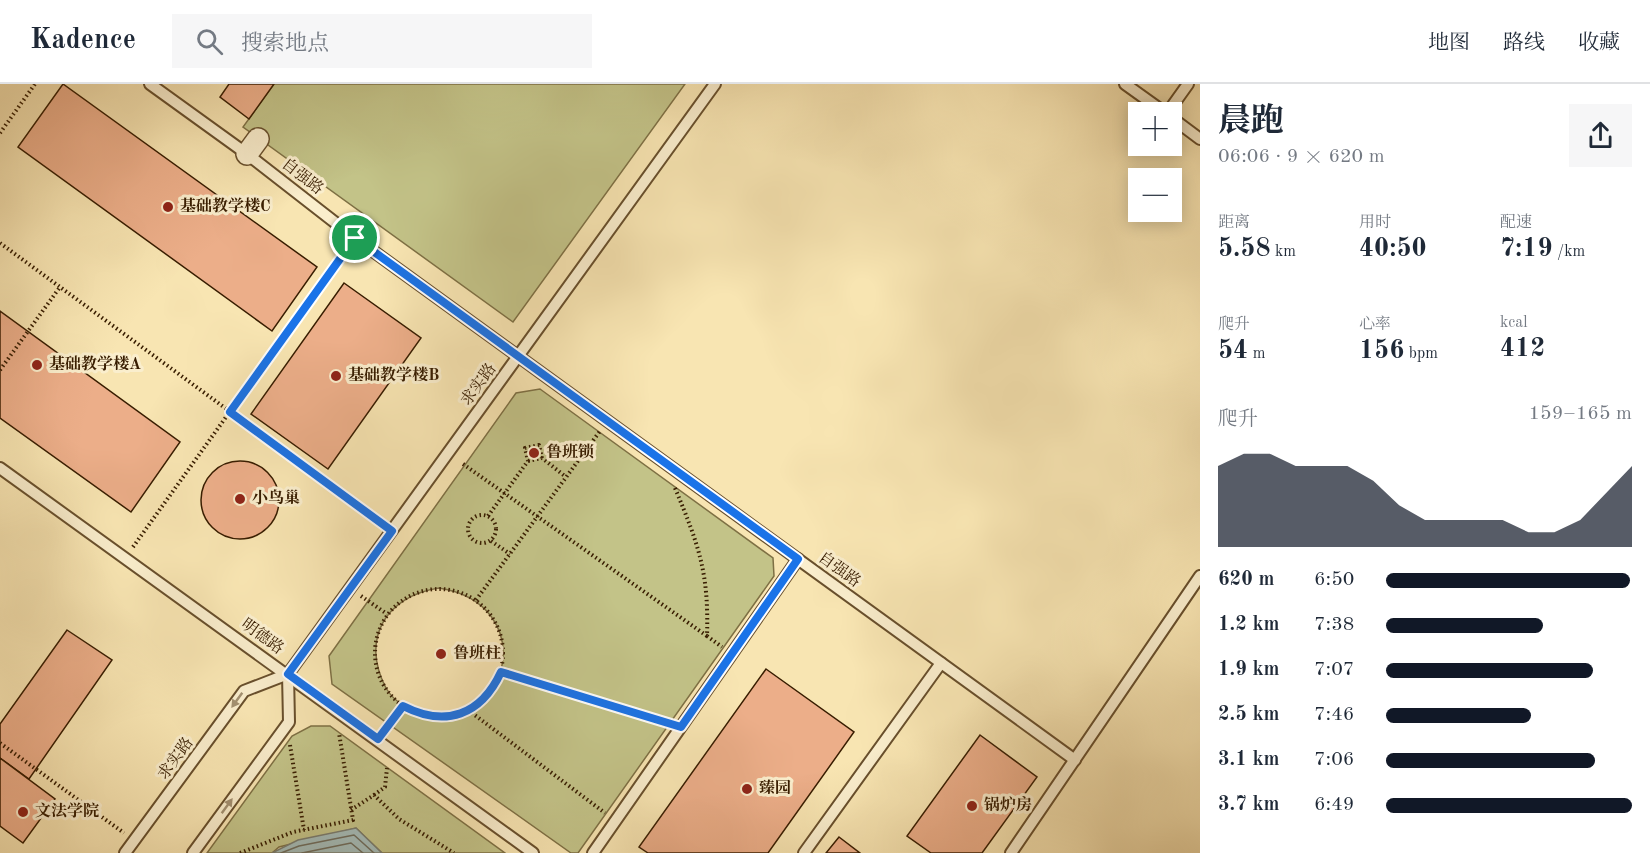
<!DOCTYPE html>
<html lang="zh">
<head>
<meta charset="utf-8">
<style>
  body { margin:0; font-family:"Old Standard TT","Noto Serif SC",serif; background:#f6f6f7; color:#1f2937; height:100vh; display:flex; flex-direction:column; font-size:22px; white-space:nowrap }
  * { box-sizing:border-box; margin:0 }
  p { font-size:20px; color:#747a83 }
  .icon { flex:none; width:33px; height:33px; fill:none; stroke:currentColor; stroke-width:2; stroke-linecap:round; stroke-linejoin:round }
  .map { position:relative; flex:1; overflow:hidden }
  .side { display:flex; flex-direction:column; background:#fff; width:450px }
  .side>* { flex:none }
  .fabs { position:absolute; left:1128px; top:18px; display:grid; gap:12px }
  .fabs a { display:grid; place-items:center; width:54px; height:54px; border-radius:0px; background:#fff; box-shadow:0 3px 15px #0003; font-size:30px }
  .pin { position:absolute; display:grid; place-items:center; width:51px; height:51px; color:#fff; margin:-26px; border:3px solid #fff; border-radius:50%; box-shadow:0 2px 6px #0007 }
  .round { display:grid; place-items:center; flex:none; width:63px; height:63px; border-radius:0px; background:#f6f6f7 }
  .head { display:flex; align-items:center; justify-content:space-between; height:102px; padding:0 18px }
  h1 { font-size:33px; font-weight:700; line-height:45px }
  .figures { display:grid; grid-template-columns:repeat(3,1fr); gap:9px; height:102px; padding:6px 18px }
  .figures div { display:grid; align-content:center }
  .figures b { font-size:26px; font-weight:700 }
  .figures small { font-size:16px; font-weight:400 }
  .figures p { font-size:16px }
  .chart { height:168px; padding:12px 18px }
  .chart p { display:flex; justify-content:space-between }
  .chart svg { width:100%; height:108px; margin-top:6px; fill:#111827; opacity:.7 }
  ul { padding:0 18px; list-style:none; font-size:20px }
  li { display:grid; grid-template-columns:96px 72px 1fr; align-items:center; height:45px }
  li i { height:15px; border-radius:8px; background:#111827 }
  header { display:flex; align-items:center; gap:36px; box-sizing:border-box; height:84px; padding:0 30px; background:#fff; border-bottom:2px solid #e0e1e3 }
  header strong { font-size:28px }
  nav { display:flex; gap:33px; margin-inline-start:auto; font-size:21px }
  .search { width:420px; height:54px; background:#f6f6f7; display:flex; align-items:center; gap:15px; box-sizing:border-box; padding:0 21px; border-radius:0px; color:#747a83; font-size:22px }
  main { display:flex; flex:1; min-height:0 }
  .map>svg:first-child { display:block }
  .green { fill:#c3c388; stroke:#7e7044; stroke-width:1.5; fill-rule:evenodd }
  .water { fill:#a4bcb9; stroke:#797c6f; stroke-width:1.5 }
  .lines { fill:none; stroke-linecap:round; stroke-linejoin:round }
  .shore { stroke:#6e6c5c; stroke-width:1.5 }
  .building { fill:#ecae89; stroke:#381d00; stroke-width:1.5 }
  .lane-casing { stroke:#684f2c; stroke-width:14 }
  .street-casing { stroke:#684f2c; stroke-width:24 }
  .path { stroke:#381d00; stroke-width:4; stroke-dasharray:1.5 3; stroke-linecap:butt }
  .lane { stroke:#faeecd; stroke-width:10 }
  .street { stroke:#faeecd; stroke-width:21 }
  .oneway { fill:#a39071 }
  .route-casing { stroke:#fff; stroke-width:12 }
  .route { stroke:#1a73e8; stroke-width:8 }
  .poi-dot { fill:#8f2418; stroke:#faeecd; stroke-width:2 }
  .labels { text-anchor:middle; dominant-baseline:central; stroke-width:6; stroke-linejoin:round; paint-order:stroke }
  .street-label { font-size:16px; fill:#381d00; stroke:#faeecd }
  .poi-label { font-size:16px; font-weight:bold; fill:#381d00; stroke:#faeecd; text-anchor:start }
</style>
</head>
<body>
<header>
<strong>Kadence</strong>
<div class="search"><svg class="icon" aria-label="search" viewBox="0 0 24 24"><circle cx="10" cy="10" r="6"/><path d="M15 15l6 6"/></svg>搜索地点</div>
<nav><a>地图</a><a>路线</a><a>收藏</a></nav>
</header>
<main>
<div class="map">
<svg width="1200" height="769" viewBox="0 0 1200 769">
  <rect width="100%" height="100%" fill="#f8e5b2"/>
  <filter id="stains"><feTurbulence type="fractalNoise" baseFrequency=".00333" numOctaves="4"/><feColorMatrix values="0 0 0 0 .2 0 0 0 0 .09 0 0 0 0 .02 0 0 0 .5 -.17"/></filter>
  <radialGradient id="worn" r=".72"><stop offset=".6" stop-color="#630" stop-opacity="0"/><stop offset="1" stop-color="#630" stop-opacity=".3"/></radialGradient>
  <g class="green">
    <polygon points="274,0 685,0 513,238 243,43"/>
    <path d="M540 305 773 474 774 492 578 769H571L332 600 329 572 516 309ZM439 504C540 520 511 648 426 631 411 628 394 618 386 604 360 555 386 512 439 504Z"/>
    <polygon points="311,642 330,642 505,769 382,769 356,744 279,763 272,769 207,769 292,652"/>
  </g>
  <polygon class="water" points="356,744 382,769 272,769 298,756"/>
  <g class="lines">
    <g class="shore">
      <polyline points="281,769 299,762 354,751 374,769"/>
      <polyline points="302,769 351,759 363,769"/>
    </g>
  </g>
  <g class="building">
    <polygon points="63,0 317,183 272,247 18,63"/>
    <polygon points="229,0 274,0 249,35 220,13"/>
    <polygon points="344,199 421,254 328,385 251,330"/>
    <polygon points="0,227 180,358 131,428 0,334"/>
    <circle cx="240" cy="416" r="39"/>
    <polygon points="67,546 112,576 29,695 0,674 0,640"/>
    <polygon points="766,585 854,648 768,769 648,769 639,763"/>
    <polygon points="980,651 1037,693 982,769 931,769 907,752"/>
    <polygon points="0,674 55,715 23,759 0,742"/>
    <polygon points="839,753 860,769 826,769"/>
  </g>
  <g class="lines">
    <g class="lane-casing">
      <g id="lane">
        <polyline points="150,0 247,70 355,154 1075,676"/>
        <polyline points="1125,0 1164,28"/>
        <polyline points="1168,28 1188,0"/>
        <polyline points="1172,34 1200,55"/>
        <polyline points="0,384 533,769"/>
        <polyline points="125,769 244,607 288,590 715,0"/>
        <polyline points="193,769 289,638 288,590"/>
        <polyline points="593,769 798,475"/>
        <polyline points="804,769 941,579"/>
        <polyline points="1011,769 1200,492"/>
      </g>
    </g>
    <g class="street-casing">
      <polyline id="street" points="247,70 258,55"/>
    </g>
    <g class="path">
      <polyline points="0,49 35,0"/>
      <polyline points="0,159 382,439"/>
      <polyline points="0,286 60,203"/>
      <polyline points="528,377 542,374 566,393"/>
      <polyline points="463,380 707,552"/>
      <path d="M675 404C699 462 709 489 707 552L722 563"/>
      <circle cx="482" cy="445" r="14"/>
      <polyline points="488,432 528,377 525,364 539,361 542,374"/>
      <polyline points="491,457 510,470"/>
      <polyline points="133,463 347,164"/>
      <circle cx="439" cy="569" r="64"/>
      <polyline points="361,512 387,530"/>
      <polyline points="476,516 600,347"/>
      <polyline points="501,588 669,639"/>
      <polyline points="468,626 605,729"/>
      <polyline points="386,645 403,622"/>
      <polyline points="0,659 124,749"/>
      <polyline points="290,661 304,746"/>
      <polyline points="374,711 385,703 387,684"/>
      <polyline points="351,726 374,711 399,735 454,769"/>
      <polyline points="240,769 293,748 353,736 339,649"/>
    </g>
    <use href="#lane" class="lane"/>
    <use href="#street" class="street"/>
  </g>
  <defs><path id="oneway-solid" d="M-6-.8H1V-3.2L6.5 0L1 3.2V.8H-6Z" transform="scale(1.5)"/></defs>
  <g class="oneway">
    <use href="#oneway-solid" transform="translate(237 616) rotate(126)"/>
    <use href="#oneway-solid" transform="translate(227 722) rotate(-54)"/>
  </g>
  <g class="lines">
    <g class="route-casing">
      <path id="route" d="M355 154 798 475 681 643 501 588C481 631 446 644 403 622L378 655 288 590 392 447 230 328Z"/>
    </g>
    <use href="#route" class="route"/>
  </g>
  <g class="poi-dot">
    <circle cx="168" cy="123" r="6"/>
    <circle cx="37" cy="281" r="6"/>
    <circle cx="336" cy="292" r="6"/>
    <circle cx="534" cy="369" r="6"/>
    <circle cx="240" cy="415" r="6"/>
    <circle cx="441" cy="570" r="6"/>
    <circle cx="747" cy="705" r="6"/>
    <circle cx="972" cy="722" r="6"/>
    <circle cx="23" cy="728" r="6"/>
  </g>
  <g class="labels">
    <g class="street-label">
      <text transform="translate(302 93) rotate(38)">自强路</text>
      <text transform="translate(479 301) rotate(-54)">求实路</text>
      <text transform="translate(839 486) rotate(36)">自强路</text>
      <text transform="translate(262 553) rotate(36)">明德路</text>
      <text transform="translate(176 675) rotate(-54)">求实路</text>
    </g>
    <g class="poi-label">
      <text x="180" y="123">基础教学楼C</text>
      <text x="49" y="281">基础教学楼A</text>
      <text x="348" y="292">基础教学楼B</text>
      <text x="546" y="369">鲁班锁</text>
      <text x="252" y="415">小鸟巢</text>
      <text x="453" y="570">鲁班柱</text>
      <text x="759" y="705">臻园</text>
      <text x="984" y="722">锅炉房</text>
      <text x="35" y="728">文法学院</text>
    </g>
  </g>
  <rect width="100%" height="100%" filter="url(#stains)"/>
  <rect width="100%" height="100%" fill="url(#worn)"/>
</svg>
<div class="fabs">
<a>+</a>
<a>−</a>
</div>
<div class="pin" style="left:355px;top:154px;background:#1e9e55"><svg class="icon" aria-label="arrive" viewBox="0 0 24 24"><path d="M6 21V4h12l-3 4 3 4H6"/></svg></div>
</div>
<section class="side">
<div class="head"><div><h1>晨跑</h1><p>06:06 · 9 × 620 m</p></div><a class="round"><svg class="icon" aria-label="share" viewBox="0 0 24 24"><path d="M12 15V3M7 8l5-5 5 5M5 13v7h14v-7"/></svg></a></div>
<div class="figures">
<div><p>距离</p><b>5.58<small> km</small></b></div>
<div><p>用时</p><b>40:50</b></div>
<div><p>配速</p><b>7:19<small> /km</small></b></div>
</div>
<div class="figures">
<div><p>爬升</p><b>54<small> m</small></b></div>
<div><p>心率</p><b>156<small> bpm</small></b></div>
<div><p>kcal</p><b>412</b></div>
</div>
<div class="chart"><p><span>爬升</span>159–165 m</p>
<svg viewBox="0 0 160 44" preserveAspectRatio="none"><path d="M0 44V11L10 6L20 6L30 11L40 11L50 11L60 17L70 27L80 33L90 33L100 33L110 33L120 38L130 38L140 33L150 22L160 11V44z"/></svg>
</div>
<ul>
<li><b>620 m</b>6:50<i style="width:99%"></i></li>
<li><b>1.2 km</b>7:38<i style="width:64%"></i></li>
<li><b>1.9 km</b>7:07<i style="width:84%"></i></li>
<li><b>2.5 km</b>7:46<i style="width:59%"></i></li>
<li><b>3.1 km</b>7:06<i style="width:85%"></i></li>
<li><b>3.7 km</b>6:49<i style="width:100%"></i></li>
</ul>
</section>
</main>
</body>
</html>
